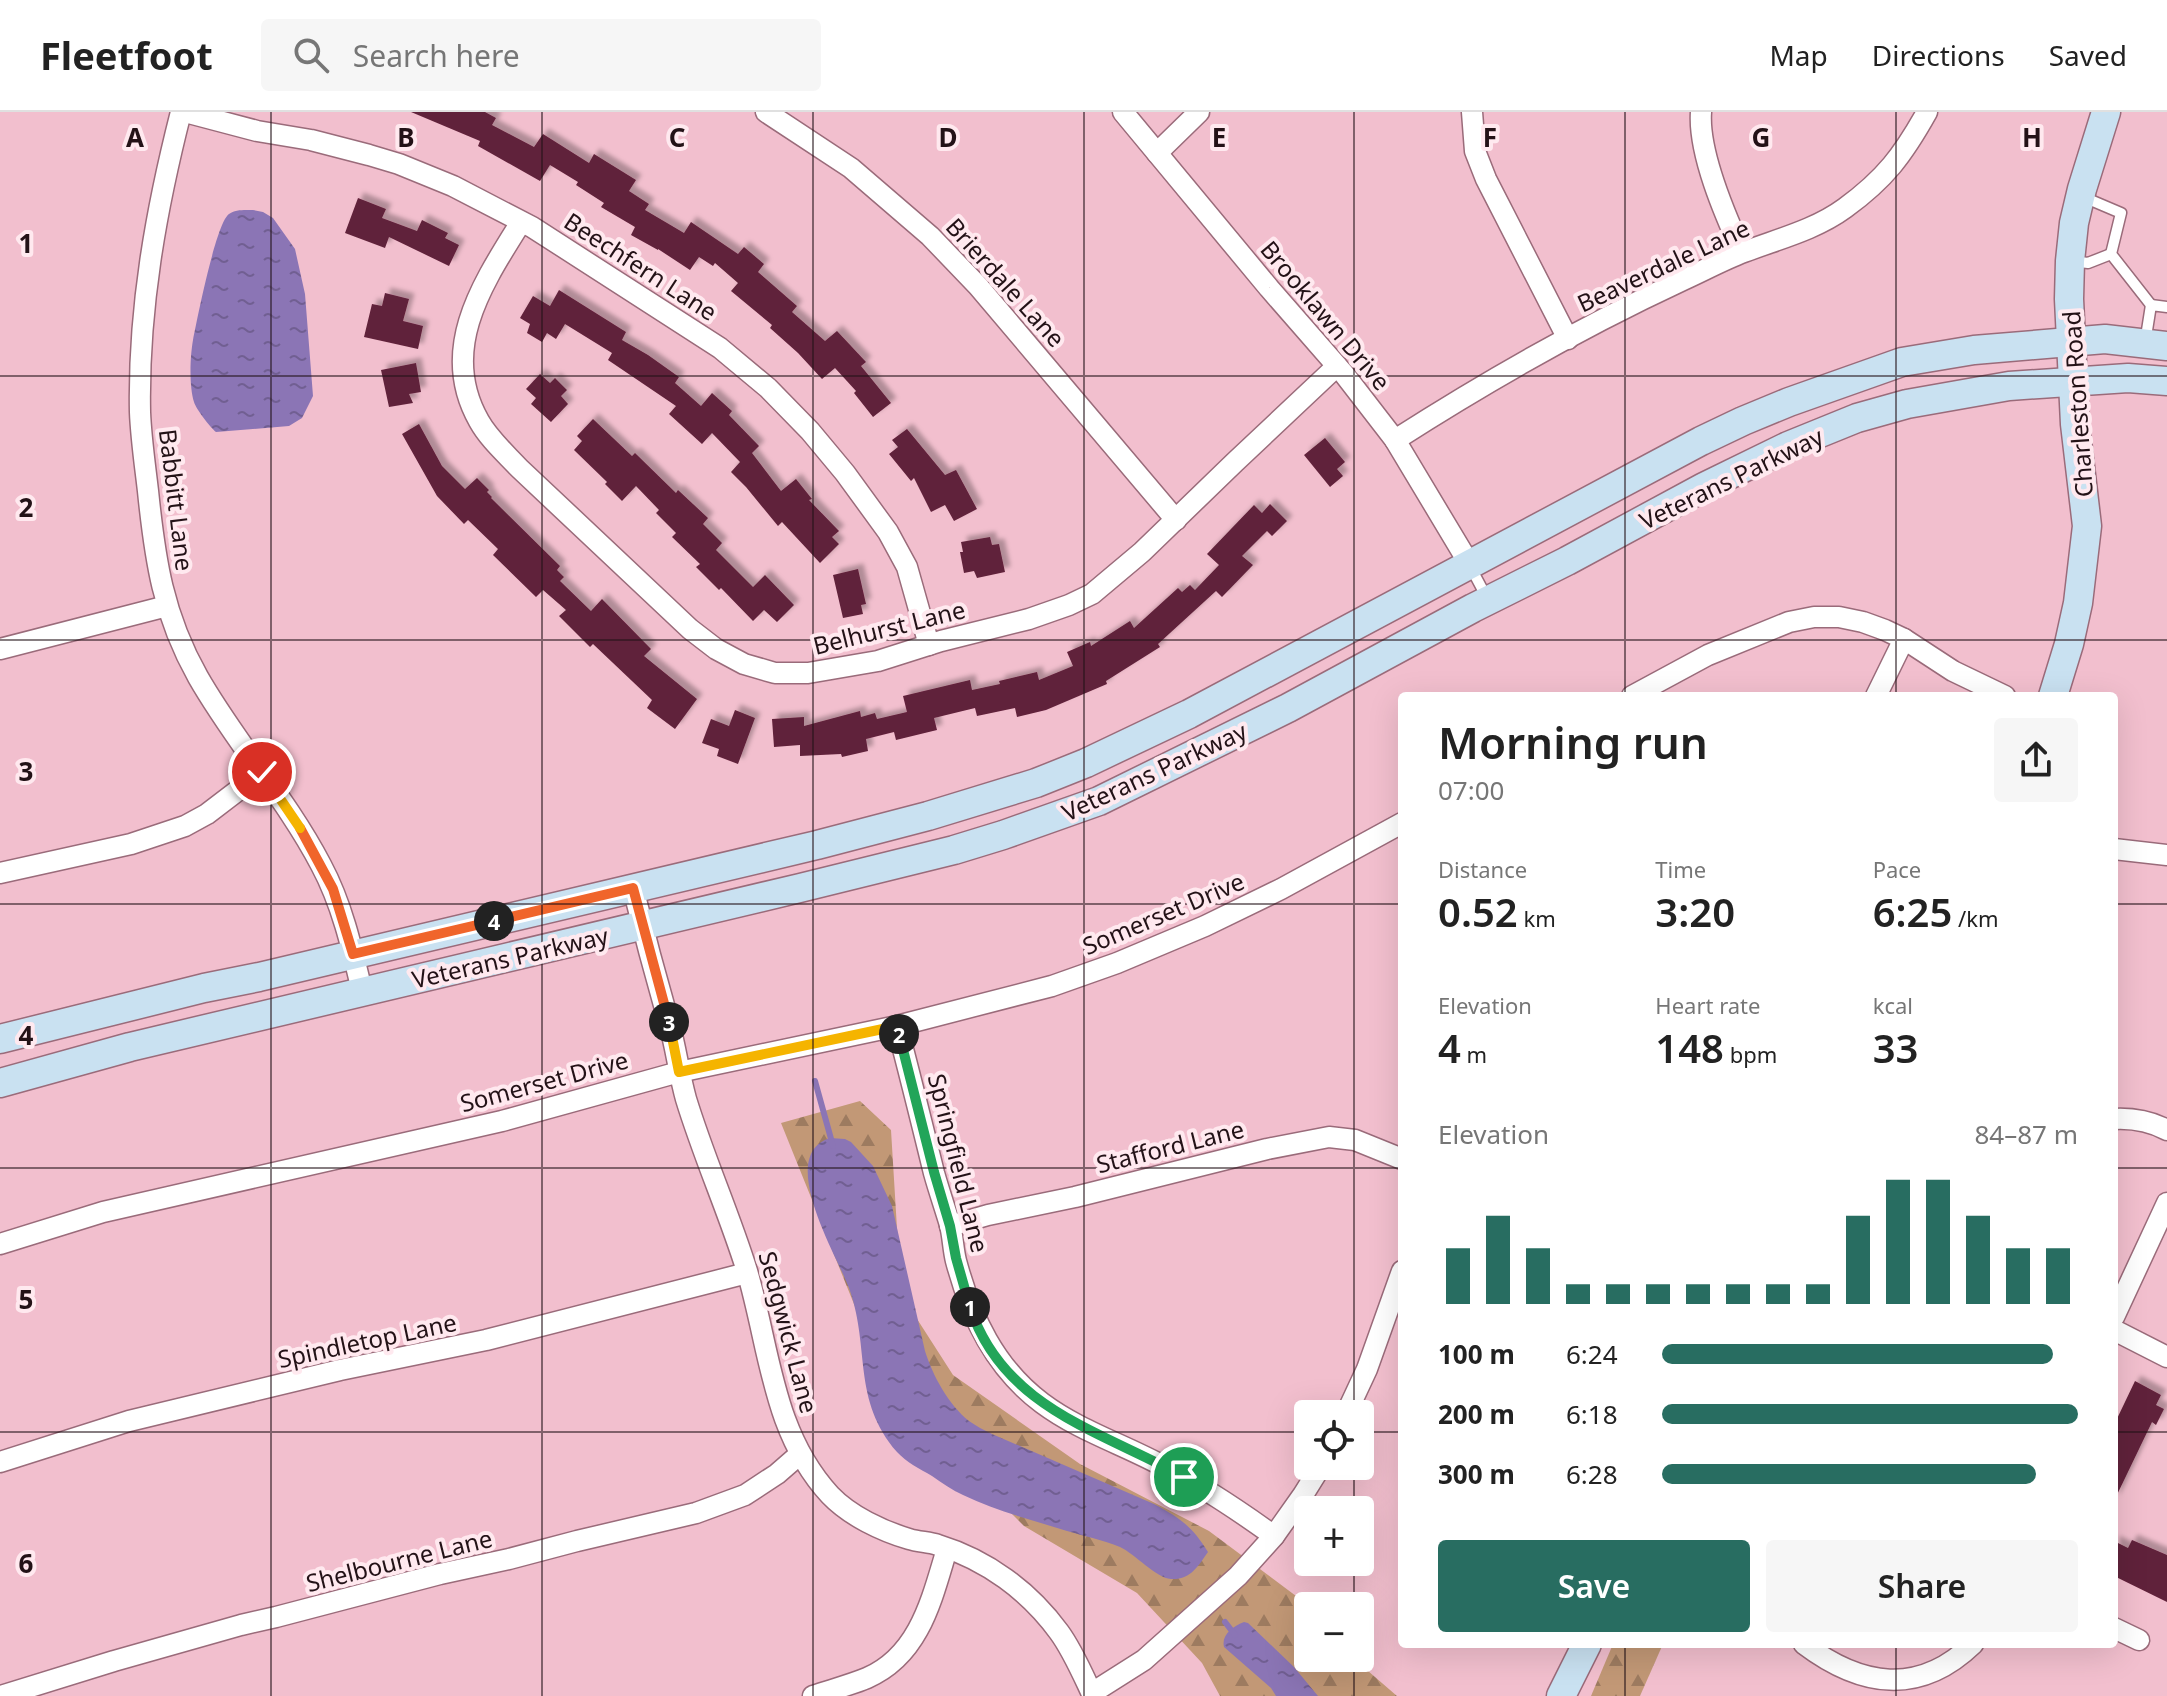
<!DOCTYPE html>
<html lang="en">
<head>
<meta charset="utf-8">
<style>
  body { margin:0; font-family:"Noto Sans",sans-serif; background:#f6f6f6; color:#222; height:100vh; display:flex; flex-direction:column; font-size:30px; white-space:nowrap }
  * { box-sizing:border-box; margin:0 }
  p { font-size:26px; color:#767676 }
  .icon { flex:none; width:44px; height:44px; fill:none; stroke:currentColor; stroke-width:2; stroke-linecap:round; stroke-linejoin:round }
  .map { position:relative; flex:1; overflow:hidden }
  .panel { position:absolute; left:1398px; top:580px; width:720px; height:956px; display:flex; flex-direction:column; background:#fff; border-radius:8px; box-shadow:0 8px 32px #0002 }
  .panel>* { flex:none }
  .buttons { position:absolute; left:1294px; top:1288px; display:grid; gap:16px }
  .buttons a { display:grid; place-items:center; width:80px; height:80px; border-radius:8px; background:#fff; box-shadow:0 8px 32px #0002; font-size:40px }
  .pin { position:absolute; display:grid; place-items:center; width:68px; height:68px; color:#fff; margin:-34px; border:4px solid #fff; border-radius:50%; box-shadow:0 2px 8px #0007 }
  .km { position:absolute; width:40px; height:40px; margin:-20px; border-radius:50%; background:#222; color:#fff; font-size:22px; line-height:40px; text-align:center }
  .round { display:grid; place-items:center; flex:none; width:84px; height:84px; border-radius:8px; background:#f6f6f6 }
  .headline { display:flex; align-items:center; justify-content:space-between; height:136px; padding:0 40px }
  h1 { font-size:44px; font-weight:600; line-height:60px }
  .figures { display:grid; grid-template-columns:repeat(3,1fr); gap:12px; height:136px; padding:8px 40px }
  .figures div { display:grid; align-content:center }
  .figures b { font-size:40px; font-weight:600 }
  .figures small { font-size:22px; font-weight:400 }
  .figures p { font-size:22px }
  .chart { height:224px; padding:16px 40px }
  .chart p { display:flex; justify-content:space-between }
  .chart svg { width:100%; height:144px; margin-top:8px; stroke:#286d61; stroke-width:6 }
  .button { display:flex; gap:16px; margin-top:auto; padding:16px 40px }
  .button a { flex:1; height:92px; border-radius:8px; background:#286d61; color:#fff; font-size:32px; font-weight:600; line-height:92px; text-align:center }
  .button a+a { background:#f6f6f6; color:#222 }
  ul { padding:0 40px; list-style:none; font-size:26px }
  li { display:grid; grid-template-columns:128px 96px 1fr; align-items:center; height:60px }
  li i { height:20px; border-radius:10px; background:#286d61 }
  header { display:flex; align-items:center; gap:48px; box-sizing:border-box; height:112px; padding:0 40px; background:#fff; border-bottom:2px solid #e0e0e0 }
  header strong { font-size:38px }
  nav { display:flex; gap:44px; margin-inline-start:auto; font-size:28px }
  .search { width:560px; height:72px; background:#f6f6f6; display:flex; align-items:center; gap:20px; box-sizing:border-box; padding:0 28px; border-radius:8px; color:#767676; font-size:30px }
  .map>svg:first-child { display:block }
  .forest { fill:url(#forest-firs) }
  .water { fill:url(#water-ripples) }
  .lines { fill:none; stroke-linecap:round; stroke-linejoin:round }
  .stream { stroke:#8b75b5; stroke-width:6 }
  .building { fill:#61213a; filter:url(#shadow) }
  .lane-casing { stroke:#9a6b7a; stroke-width:13 }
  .street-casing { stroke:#9a6b7a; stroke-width:23 }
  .secondary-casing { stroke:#9a6b7a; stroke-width:31 }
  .lane { stroke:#fff; stroke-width:10 }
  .street { stroke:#fff; stroke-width:20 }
  .secondary { stroke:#c9e1f1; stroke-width:28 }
  .split-1-casing { stroke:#fff; stroke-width:16 }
  .split-2-casing { stroke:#fff; stroke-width:16 }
  .split-3-casing { stroke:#fff; stroke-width:16 }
  .split-4-casing { stroke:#fff; stroke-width:16 }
  .split-5-casing { stroke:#fff; stroke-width:16 }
  .split-6-casing { stroke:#fff; stroke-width:16 }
  .split-1 { stroke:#22a559; stroke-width:10 }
  .split-2 { stroke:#22a559; stroke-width:10 }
  .split-3 { stroke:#f5b400; stroke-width:10 }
  .split-4 { stroke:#f0652b; stroke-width:10 }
  .split-5 { stroke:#f0652b; stroke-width:10 }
  .split-6 { stroke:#f5b400; stroke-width:10 }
  .grid { fill:none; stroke:#231217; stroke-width:2; stroke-opacity:0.55 }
  .labels { text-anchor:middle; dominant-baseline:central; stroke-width:8; stroke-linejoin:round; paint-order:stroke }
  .street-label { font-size:24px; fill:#231217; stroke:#ffe9ef }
  .grid-label { font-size:26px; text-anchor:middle; font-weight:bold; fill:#231217; stroke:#ffe9ef; stroke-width:8; stroke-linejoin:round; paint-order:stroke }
</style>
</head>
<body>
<header>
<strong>Fleetfoot</strong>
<div class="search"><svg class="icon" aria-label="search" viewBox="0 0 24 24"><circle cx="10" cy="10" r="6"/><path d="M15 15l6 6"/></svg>Search here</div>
<nav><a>Map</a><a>Directions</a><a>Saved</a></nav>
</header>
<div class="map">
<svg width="2167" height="1584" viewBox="0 0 2167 1584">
  <defs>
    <pattern id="forest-firs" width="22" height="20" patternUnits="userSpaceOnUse" patternTransform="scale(2)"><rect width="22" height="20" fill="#c29876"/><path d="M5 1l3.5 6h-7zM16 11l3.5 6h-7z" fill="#9d7b60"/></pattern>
    <pattern id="water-ripples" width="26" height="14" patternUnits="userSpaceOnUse" patternTransform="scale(2)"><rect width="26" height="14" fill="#8b75b5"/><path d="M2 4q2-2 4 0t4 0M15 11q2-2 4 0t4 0" fill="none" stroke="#715f92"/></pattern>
    <filter id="shadow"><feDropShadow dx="5.5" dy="-5.5" stdDeviation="2" flood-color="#0004"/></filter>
  </defs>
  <rect width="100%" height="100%" fill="#f2bfce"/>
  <g class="forest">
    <polygon points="860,989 891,1018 901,1182 953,1263 1080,1352 1209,1419 1296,1484 1308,1500 1308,1546 1353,1546 1397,1584 1220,1584 1202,1551 1137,1481 1024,1414 889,1279 781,1011"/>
    <polygon points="1613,1532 1663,1532 1640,1584 1591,1584"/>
  </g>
  <g class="water">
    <path d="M253 98 263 100 273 106 295 137 305 182 313 284 302 306 289 314 216 320C210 315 196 297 194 290 189 274 190 245 193 228 197 208 216 111 229 102 235 97 246 98 253 98Z"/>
    <path d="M830 1026 845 1027 851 1030 873 1054 892 1094 925 1239C933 1264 948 1292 969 1309 976 1314 984 1318 992 1322L1154 1392C1180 1406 1192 1414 1208 1440 1198 1454 1191 1468 1171 1467 1156 1466 1135 1442 1120 1435 1103 1428 1084 1424 1067 1419 1032 1408 996 1399 963 1383 952 1378 942 1371 932 1364 920 1357 906 1350 897 1340 852 1288 870 1237 850 1179 840 1148 774 1044 830 1026Z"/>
    <path d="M1244 1510 1248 1511 1294 1555 1318 1584H1276L1271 1576 1224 1535C1221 1523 1233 1514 1244 1510Z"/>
  </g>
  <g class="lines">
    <g class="stream">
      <polyline points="815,969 833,1034"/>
      <polyline points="1225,1510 1235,1523"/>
    </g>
  </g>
  <g class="building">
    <polygon points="411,0 485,0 496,6 492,13 534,35 543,22 589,51 594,42 636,68 629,79 649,92 645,98 684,121 691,110 738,142 744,135 764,152 758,160 797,194 792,200 825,229 837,219 866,250 861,254 891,291 873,305 854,281 856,279 835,256 822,267 798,241 770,216 772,213 731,179 738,171 715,151 713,154 699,145 690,158 658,137 658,138 631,123 635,115 601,95 604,91 576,73 578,70 550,53 540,69 478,34 480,29"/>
    <polygon points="358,86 386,97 382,106 417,119 422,108 448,121 445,126 459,133 449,154 389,125 385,136 345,121"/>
    <polygon points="559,178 626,220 622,228 648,243 679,265 675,271 701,294 712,281 732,299 729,303 759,334 752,341 781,379 796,367 812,387 809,388 839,419 832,425 839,432 820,451 782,410 778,414 746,375 731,360 740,350 712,321 702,332 669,302 676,294 608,248 612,241 565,212 556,227 547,221 542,230 527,221 530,212 520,206 533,184 550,194"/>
    <polygon points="385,181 409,187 403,209 423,214 418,237 364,225 372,192 382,194"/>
    <polygon points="416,251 421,280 409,282 413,291 389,295 381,258"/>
    <polygon points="540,262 550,271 555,266 567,278 561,284 568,292 551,310 531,292 536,286 526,277"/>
    <polygon points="593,307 632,344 635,341 676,381 678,378 708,406 703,412 722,431 716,438 753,475 765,463 794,493 777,510 764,498 753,509 721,476 719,478 696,455 700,452 672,425 676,421 656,401 659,398 636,374 622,389 605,372 607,370 574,338 582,329 577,324"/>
    <polygon points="419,312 442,354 465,377 477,366 489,378 487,380 492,385 491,386 560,454 557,458 564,465 560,469 591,499 602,487 651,537 644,544 697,587 675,617 647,596 652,588 593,532 590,535 559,504 566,498 543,478 536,485 493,443 498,437 468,408 464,412 437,384 402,322"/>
    <polygon points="907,317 945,363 956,358 977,397 954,409 945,393 931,400 914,366 911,369 889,342 898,335 892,328"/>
    <polygon points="1325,326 1345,350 1337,357 1343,364 1330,375 1304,343"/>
    <polygon points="1270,392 1287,409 1272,424 1267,419 1242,444 1253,453 1222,485 1216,479 1158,532 1160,535 1106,569 1107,572 1046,598 1017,605 1015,596 977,604 975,596 934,606 937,618 896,628 894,620 866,627 868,639 842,645 841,642 800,644 800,633 774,635 772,607 804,605 804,614 860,599 861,605 875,601 877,607 907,600 903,584 970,568 972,578 1000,572 999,569 1037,560 1039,568 1073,554 1067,540 1090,530 1091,534 1130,509 1134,516 1178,476 1182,480 1190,473 1195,478 1219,453 1207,442 1254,393 1262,401"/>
    <polygon points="990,425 992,433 999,432 1005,460 977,466 974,459 964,461 960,440 963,440 961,430"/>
    <polygon points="858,457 866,492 861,493 863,502 843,506 833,463"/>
    <polygon points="735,598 755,606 738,652 717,644 719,637 702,631 711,607 729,614"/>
    <polygon points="2135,1269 2161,1283 2156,1293 2164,1297 2156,1313 2152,1310 2114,1389 2114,1313"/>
    <polygon points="2132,1428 2167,1443 2167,1490 2114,1464 2114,1429 2128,1436"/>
  </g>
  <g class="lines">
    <g class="lane-casing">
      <g id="lane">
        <polyline points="2081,84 2121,101 2111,142 2151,193"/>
        <polyline points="2072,149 2088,151 2111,142"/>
        <polyline points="2145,231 2151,193 2167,195"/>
        <polyline points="1470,454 1487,486"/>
      </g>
    </g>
    <g class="street-casing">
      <g id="street">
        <path d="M181 0C156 98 138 198 140 300 141 326 145 353 148 379 155 448 163 503 198 565 235 630 286 686 321 753 342 792 352 836 362 879"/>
        <polyline points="185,0 257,19 311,28 369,43 399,52 453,74 532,115 720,236 768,276 810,319 845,361 888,420 907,455 929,533"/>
        <polyline points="766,0 851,56 930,124 978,174 1176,408"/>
        <polyline points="1123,0 1269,176 1344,262 1395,328 1470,453"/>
        <polyline points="1472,0 1475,39 1486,67 1568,227"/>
        <path d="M1701 0C1698 41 1725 103 1742 140"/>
        <polyline points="1157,41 1199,0"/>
        <path d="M521 110C483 171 438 237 479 309 489 327 505 341 519 356L690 517 716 537 744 552 775 561H808L878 549 941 529 1029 507 1069 493 1092 482 1142 440 1235 350 1337 254"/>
        <path d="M1395 328C1487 269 1584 214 1683 168 1703 159 1723 148 1744 140 1778 127 1815 118 1845 96 1885 67 1903 43 1927 0"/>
        <polyline points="0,537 167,494"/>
        <polyline points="1632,584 1708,543 1789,510 1814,505 1839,505 1863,510 1885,518 1904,527 1953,559 2005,584"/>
        <polyline points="1876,584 1904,527"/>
        <polyline points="2114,737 2167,743"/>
        <polyline points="0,761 131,732 185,714 207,702 262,660"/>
        <path d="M633 776C644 821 656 866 669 911 676 936 679 962 686 987 704 1046 729 1101 747 1159 770 1237 772 1320 830 1383 850 1404 882 1419 909 1427 919 1430 929 1430 938 1433 987 1448 1029 1479 1059 1520 1073 1539 1083 1563 1093 1584"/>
        <path d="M897 914C910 963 922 1012 934 1061 939 1079 945 1096 950 1113 953 1125 953 1137 956 1149 971 1205 995 1256 1042 1291 1078 1318 1122 1332 1161 1353 1201 1373 1238 1398 1274 1424"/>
        <path d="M2114 1007C2133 1006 2150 1009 2167 1018"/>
        <polyline points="950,1114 988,1103 1075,1085 1267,1037 1329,1025 1355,1028 1402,1047"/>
        <polyline points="0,1132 103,1100 502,1009 679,960 897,914 1052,874 1117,851 1205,814 1281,777 1402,711"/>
        <polyline points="2114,1205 2167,1091"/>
        <polyline points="2114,1218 2167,1245"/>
        <polyline points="1346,1302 1367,1257 1402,1159"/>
        <polyline points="0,1350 129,1309 340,1258 486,1228 747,1161"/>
        <polyline points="2114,1516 2139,1528"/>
        <path d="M1804 1532C1861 1575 1919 1584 1973 1532"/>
        <polyline points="1092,1581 1144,1548 1238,1464 1274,1424 1303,1383 1321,1354"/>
        <polyline points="1,1584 114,1549 241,1513 276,1505 440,1462 509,1447 577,1429 696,1401 745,1383 777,1362 800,1342"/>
        <path d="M813 1584C831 1578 850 1573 867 1566 920 1543 932 1486 947 1437"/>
      </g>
    </g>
    <g class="secondary-casing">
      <g id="secondary">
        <polyline points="2053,584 2069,532 2078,491 2087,414 2075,312 2069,187 2070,149 2074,111 2082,77 2106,0"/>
        <polyline points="0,927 204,876 259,865 817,733 928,704 1036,671 1086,651 1189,602 1701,329 1743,309 1789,290 1902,250 1974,238 2105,227 2167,234"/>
        <polyline points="0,971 130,935 800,776 954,738 1003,723 1099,689 1288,596 1473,496 1567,449 1704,375 1788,334 1857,306 1907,292 2009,274 2128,266 2167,269"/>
        <polyline points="1561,1584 1587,1532"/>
      </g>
    </g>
    <use href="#lane" class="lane"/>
    <use href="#street" class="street"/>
    <use href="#secondary" class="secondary"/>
  </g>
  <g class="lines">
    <g class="split-1-casing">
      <path id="split-1" d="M970 1195C1003 1296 1101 1319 1184 1365"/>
    </g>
    <g class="split-2-casing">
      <polyline id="split-2" points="899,922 934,1060 950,1114 956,1146 970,1195"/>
    </g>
    <g class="split-3-casing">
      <polyline id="split-3" points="669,910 679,960 897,914 899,922"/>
    </g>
    <g class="split-4-casing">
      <polyline id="split-4" points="494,809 633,776 669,910"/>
    </g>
    <g class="split-5-casing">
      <polyline id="split-5" points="300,716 333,777 353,842 494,809"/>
    </g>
    <g class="split-6-casing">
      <polyline id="split-6" points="262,660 300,716"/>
    </g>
    <use href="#split-1" class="split-1"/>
    <use href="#split-2" class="split-2"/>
    <use href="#split-3" class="split-3"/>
    <use href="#split-4" class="split-4"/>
    <use href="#split-5" class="split-5"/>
    <use href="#split-6" class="split-6"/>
  </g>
  <path class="grid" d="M271 0V1584M542 0V1584M813 0V1584M1084 0V1584M1354 0V1302M1625 0V584M1896 0V584M0 264H2167M0 528H2167M0 792H1402M2114 792H2167M0 1056H1402M2114 1056H2167M0 1320H1308M1360 1320H1402M2114 1320H2167M1354 1354V1398M1354 1450V1494M1625 1532V1584M1896 1532V1584M1354 1546V1584"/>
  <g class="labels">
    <g class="street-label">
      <text transform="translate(1663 153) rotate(-25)">Beaverdale Lane</text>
      <text transform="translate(641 154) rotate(33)">Beechfern Lane</text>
      <text transform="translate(1006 170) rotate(48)">Brierdale Lane</text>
      <text transform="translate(1326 203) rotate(50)">Brooklawn Drive</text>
      <text transform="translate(2077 292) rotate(-94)">Charleston Road</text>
      <text transform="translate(1731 366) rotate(-26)">Veterans Parkway</text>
      <text transform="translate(177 388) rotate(83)">Babbitt Lane</text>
      <text transform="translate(889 515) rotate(-14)">Belhurst Lane</text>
      <text transform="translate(1154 659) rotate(-25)">Veterans Parkway</text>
      <text transform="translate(1163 801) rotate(-23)">Somerset Drive</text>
      <text transform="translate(510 845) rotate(-13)">Veterans Parkway</text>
      <text transform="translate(544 969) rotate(-15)">Somerset Drive</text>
      <text transform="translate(1170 1034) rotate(-14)">Stafford Lane</text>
      <text transform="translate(959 1051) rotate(76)">Springfield Lane</text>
      <text transform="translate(789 1220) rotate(75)">Sedgwick Lane</text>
      <text transform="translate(367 1228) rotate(-12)">Spindletop Lane</text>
      <text transform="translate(399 1448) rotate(-14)">Shelbourne Lane</text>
    </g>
  </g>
  <g class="grid-label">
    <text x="135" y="35">A</text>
    <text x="406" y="35">B</text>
    <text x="677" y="35">C</text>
    <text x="948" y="35">D</text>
    <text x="1219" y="35">E</text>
    <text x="1490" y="35">F</text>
    <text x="1761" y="35">G</text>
    <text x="2032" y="35">H</text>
    <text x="26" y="141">1</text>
    <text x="26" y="405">2</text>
    <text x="26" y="669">3</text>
    <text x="26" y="933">4</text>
    <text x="26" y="1197">5</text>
    <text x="26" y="1461">6</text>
  </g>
</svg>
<div class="buttons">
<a><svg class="icon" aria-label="locate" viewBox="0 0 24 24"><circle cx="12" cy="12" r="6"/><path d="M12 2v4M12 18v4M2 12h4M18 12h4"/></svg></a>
<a>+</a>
<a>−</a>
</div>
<div class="pin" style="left:1184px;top:1365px;background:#1e9e55"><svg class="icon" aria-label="arrive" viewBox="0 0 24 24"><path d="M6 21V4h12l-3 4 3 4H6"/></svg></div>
<div class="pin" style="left:262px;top:660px;background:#d93025"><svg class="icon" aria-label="check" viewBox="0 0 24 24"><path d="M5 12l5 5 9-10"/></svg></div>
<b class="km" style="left:970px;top:1195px">1</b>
<b class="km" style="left:899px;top:922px">2</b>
<b class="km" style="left:669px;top:910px">3</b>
<b class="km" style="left:494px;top:809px">4</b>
<section class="panel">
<div class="headline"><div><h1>Morning run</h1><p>07:00</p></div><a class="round"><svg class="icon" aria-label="share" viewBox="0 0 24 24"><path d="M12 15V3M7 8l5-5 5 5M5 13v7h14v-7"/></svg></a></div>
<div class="figures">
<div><p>Distance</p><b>0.52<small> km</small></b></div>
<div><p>Time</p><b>3:20</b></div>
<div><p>Pace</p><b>6:25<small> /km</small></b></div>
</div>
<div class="figures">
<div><p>Elevation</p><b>4<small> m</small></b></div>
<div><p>Heart rate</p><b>148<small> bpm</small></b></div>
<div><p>kcal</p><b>33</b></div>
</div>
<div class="chart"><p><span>Elevation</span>84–87 m</p>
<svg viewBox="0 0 160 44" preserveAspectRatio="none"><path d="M5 44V27M15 44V17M25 44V27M35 44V38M45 44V38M55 44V38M65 44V38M75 44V38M85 44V38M95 44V38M105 44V17M115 44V6M125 44V6M135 44V17M145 44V27M155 44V27"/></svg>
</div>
<ul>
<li><b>100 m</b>6:24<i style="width:94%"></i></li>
<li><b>200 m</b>6:18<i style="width:100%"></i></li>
<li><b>300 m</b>6:28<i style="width:90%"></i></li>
</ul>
<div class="button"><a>Save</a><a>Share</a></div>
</section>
</div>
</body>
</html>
